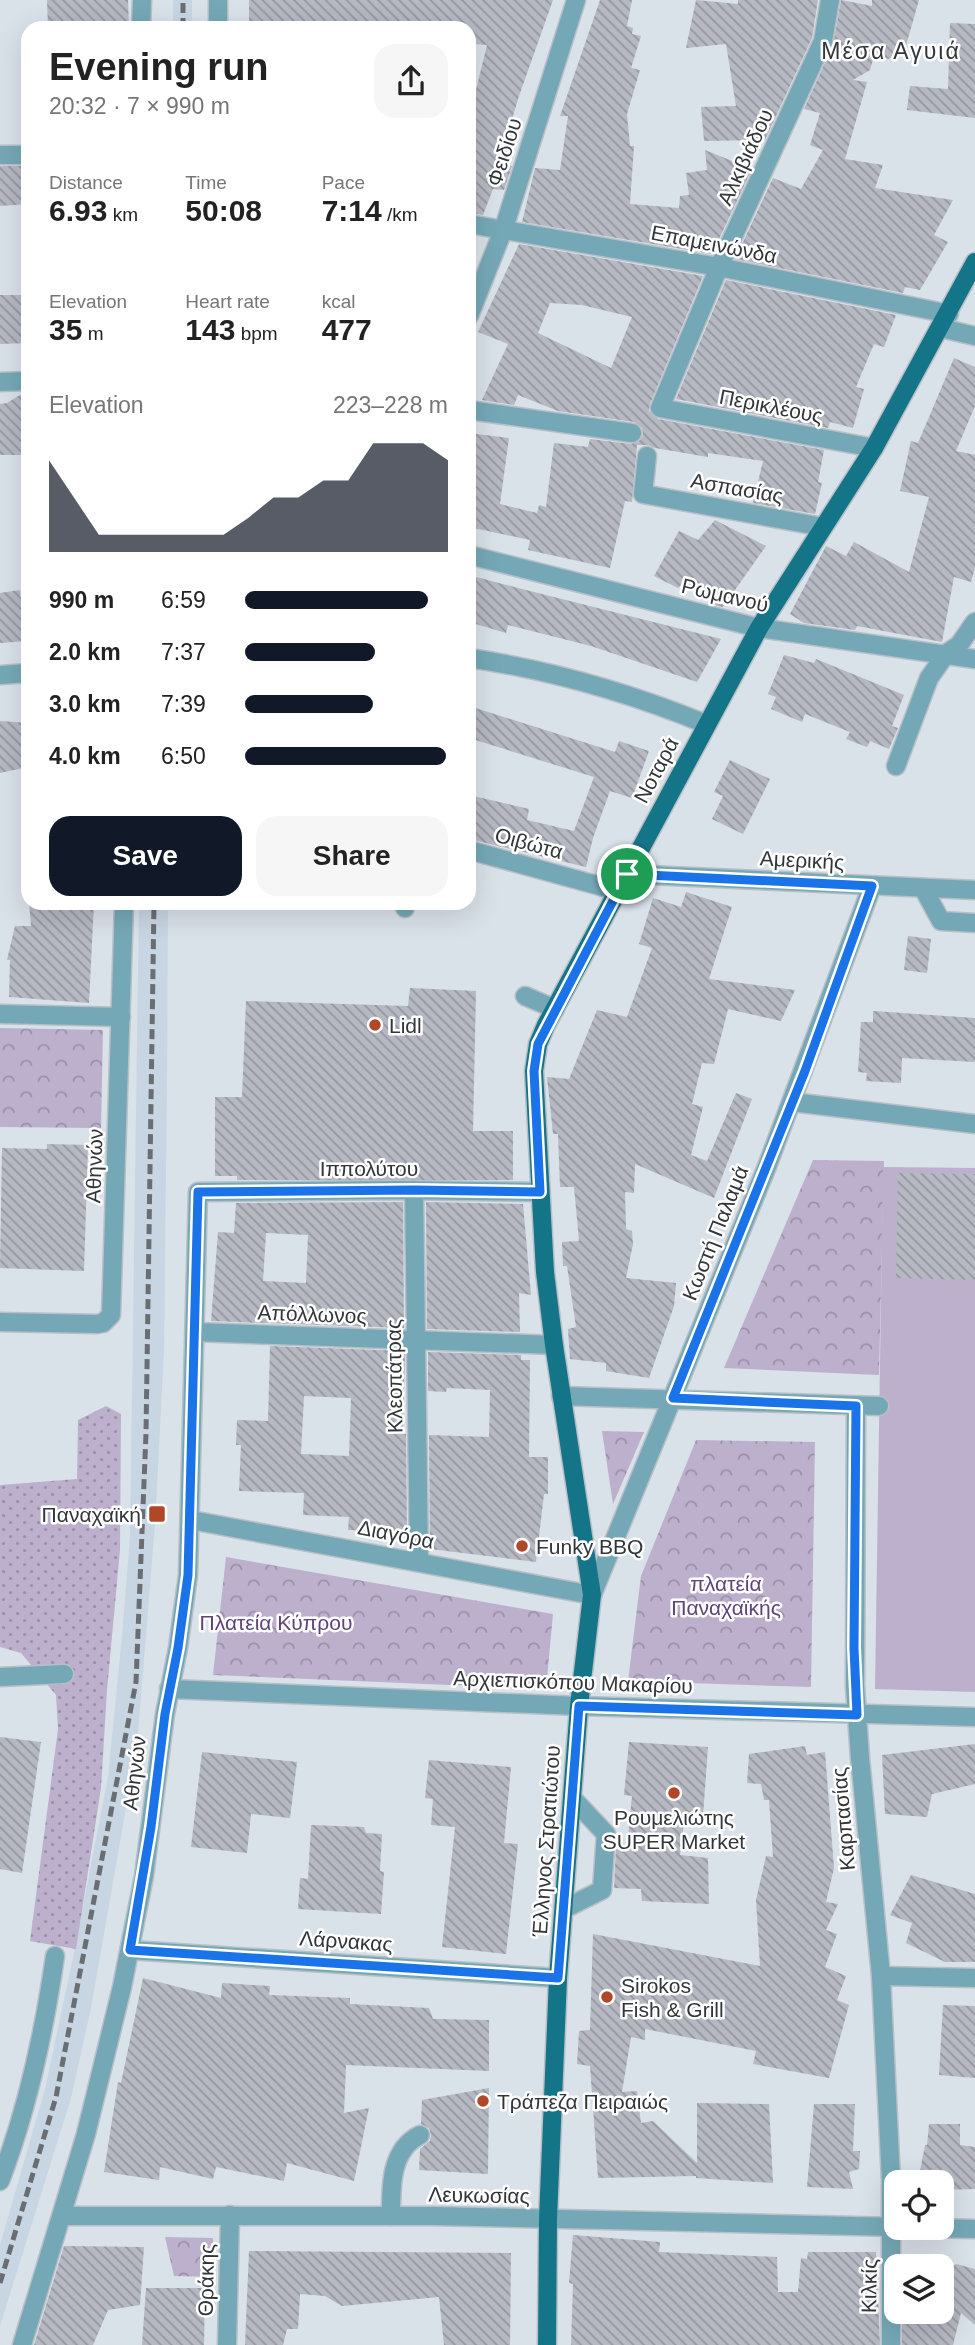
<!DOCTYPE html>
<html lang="en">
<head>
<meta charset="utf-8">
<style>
  body { margin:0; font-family:Arial,sans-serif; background:#f6f6f6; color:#222; height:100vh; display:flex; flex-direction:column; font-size:26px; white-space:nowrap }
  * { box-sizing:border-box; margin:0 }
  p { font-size:23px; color:#767676 }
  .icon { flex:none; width:38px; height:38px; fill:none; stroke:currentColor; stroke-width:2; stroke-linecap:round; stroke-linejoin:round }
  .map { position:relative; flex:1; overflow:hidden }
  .details { position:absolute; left:21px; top:21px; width:455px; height:889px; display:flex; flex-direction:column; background:#fff; border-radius:21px; box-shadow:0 7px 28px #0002 }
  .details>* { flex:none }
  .buttons { position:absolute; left:884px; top:2170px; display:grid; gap:14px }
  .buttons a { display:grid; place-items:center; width:70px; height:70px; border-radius:14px; background:#fff; box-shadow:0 7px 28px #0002; font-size:35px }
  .pin { position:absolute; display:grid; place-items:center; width:60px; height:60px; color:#fff; margin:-30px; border:4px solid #fff; border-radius:50%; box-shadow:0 2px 7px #0007 }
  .round { display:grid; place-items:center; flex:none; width:74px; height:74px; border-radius:21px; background:#f6f6f6 }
  .summary { display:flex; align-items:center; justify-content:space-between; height:119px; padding:0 28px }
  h1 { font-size:38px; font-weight:600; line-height:52px }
  .metrics { display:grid; grid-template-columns:repeat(3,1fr); gap:10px; height:119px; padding:7px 28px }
  .metrics div { display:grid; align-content:center }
  .metrics b { font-size:30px; font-weight:600 }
  .metrics small { font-size:19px; font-weight:400 }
  .metrics p { font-size:19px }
  .chart { height:196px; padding:14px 28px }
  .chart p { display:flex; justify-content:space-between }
  .chart svg { width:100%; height:126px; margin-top:7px; fill:#111827; opacity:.7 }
  .cta { display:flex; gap:14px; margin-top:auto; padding:14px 28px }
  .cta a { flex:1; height:80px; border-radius:21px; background:#111827; color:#fff; font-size:28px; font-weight:600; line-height:80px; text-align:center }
  .cta a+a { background:#f6f6f6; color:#222 }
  ul { padding:0 28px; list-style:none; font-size:23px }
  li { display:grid; grid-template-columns:112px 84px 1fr; align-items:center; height:52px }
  li i { height:18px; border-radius:9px; background:#111827 }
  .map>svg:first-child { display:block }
  .built { fill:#c8d6e3 }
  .grass { fill:url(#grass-dots) }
  .park { fill:url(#park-crowns) }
  .pitch { fill:#bdb0cc }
  .building { fill:url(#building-back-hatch); fill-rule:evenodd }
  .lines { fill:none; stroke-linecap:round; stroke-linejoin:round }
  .minor-casing { stroke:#b8bfc6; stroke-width:21 }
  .major-casing { stroke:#b8bfc6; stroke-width:21 }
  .minor { stroke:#75a8b6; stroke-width:18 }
  .major { stroke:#157588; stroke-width:18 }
  .rail { stroke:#6a6e73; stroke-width:5; stroke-dasharray:10 5; stroke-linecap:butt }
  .route-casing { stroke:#fff; stroke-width:14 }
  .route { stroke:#1a73e8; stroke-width:9 }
  .poi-dot { fill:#b04827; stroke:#fff; stroke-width:2.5 }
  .labels { text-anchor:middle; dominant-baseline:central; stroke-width:5; stroke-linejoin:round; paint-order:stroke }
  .street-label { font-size:21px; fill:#333639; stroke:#fff }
  .poi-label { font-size:21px; fill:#333639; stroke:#fff; text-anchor:start }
  .park-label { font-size:21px; fill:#60437c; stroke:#fff }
  .neighbourhood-label { font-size:23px; letter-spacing:2px; fill:#333639; stroke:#fff }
</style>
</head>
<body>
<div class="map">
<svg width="975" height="2345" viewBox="0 0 975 2345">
  <defs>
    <pattern id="grass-dots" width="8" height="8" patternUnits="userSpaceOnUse" patternTransform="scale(1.75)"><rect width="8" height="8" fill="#bdb0cc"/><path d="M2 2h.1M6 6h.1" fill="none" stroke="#9a90a7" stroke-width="1.8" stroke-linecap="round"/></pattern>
    <pattern id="park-crowns" width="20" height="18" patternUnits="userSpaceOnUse" patternTransform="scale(1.75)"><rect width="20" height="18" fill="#bdb0cc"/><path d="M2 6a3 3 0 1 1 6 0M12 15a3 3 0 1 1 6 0" fill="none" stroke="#9a90a7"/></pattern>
    <pattern id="building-back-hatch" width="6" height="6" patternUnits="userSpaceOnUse" patternTransform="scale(1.75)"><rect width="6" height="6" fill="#b6b8c2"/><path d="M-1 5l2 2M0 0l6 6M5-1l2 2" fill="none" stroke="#95969f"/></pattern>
  </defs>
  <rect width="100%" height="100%" fill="#d9e1e9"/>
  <g class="built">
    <rect x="173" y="0" width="19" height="28"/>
    <polygon points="139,903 168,903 167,1084 164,1350 155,1524 137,1745 91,2008 71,2098 0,2326 0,2245 45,2089 73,1958 108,1777 122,1636 130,1537"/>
  </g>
  <polygon class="grass" points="106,1406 121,1414 120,1550 107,1690 101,1788 76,1949 30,1941 58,1729 56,1695 21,1653 0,1647 0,1485 77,1479 78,1420"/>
  <g class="park">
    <polygon points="0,1028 103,1030 101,1128 0,1127"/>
    <polygon points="813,1160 884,1161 879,1375 724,1368"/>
    <polygon points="602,1431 644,1432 613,1504"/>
    <polygon points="696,1440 815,1442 811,1687 628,1681 641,1576"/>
    <polygon points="226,1557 553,1614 546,1689 213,1675"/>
    <polygon points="165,2237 213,2238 213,2277 174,2276"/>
  </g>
  <polygon class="pitch" points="883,1167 975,1168 975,1692 875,1689"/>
  <g class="building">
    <polygon points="47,0 128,0 129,28 48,28"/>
    <polygon points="249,0 553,0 519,96 498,165 512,166 504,190 493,189 483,215 469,213 469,88 476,90 487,45 472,44 472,32 469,32 469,28 249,28"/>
    <polygon points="600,0 632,0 627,26 633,28 632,34 641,36 631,68 640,70 627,114 630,146 634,146 630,204 679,208 680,196 689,195 686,173 707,170 705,150 752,169 712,254 522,222 535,168 560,170 568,116 560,116"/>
    <polygon points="696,0 738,4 738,0 818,0 812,38 765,140 704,141 701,107 736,106 726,44 686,48"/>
    <polygon points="841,0 872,6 872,0 919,0 905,49 889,59 874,56 870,70 853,80 867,82 845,159 883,165 875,188 953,200 934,235 948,242 920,290 905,287 903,293 735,259 773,178 801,189 823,150 810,145 820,113 804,109 833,45"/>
    <polygon points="950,23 975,24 975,118 907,110 910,86 948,89"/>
    <polygon points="0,166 28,166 28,204 0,206"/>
    <path d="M519 244 703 276 650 404 649 411 658 419 824 450 818 482 822 483 815 514 753 503 763 461 708 453V457L655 448 648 445H637L632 502 625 501 610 568 528 550 530 540 469 527V433L509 438 500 504 537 513 539 505 546 507 554 443 588 447 590 439 631 444 640 440 643 435 642 428 634 422 558 411 518 395 514 405 482 400 508 344 478 332ZM550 303 582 305 632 317 611 368 538 333Z"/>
    <polygon points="726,280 896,315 884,347 874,344 856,387 864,389 853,428 830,422 828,428 676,399"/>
    <polygon points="0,295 28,295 28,343 0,344"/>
    <polygon points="954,358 975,367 975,406 956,451 975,455 975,568 971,582 954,577 942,642 857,626 855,630 804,623 790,614 826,546 846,556 854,542 909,572 929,497 900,491 911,441 918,443"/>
    <polygon points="25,392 28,392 28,455 0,455 0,404 7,403"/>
    <polygon points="715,520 766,546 723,607 717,606 682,584 678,588 654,576 679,531 698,540"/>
    <polygon points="469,575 518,588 721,639 697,682 591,646 508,625 506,633 469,622"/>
    <polygon points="20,590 21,600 28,599 28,641 0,643 0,593"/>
    <polygon points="784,655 814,663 816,659 904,695 892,726 898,728 889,749 870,741 867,747 846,739 850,732 805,714 802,722 771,709 776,697 768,694"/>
    <polygon points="469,706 615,752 619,741 649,751 632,798 610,791 593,838 586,867 469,839 469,795 529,809 527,820 574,831 594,777 469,738"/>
    <polygon points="0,721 28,723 28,767 0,773"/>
    <polygon points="730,760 770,779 743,834 712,819 723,796 714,792"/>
    <polygon points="686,892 732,907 709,979 795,990 781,1021 728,1009 714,1064 702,1063 692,1104 703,1107 691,1155 707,1161 736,1093 752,1099 714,1198 635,1164 634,1193 625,1192 626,1229 632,1231 633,1244 626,1278 676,1283 674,1306 649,1378 606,1371 606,1363 570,1359 568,1329 576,1327 567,1266 563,1266 562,1242 579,1241 574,1187 560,1187 558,1134 553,1134 547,1077 569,1079 597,1010 627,1017 652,948 639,944 653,898 681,907"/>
    <polygon points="29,903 94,903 89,1003 9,997 10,960 7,960 15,926 31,926"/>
    <polygon points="908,936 931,939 927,973 904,970"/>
    <polygon points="410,988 476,991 473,1131 513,1131 513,1180 237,1180 237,1176 215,1176 215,1097 242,1097 246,1001 408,1006"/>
    <polygon points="873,1011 975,1018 975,1062 902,1058 901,1083 866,1081 867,1073 858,1072 861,1022 873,1022"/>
    <polygon points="47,1144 88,1145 84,1271 0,1268 2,1148 47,1149"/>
    <polygon points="898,1173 975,1174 975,1280 896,1278"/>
    <path d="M403 1202 404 1328 211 1321 218 1232 234 1233 236 1203ZM266 1233 308 1235 306 1283 263 1281Z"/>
    <polygon points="426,1202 523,1204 531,1295 519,1293 520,1332 427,1329"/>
    <path d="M270 1346 405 1351 403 1434H406L407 1531 348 1530 349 1517 303 1515 304 1493 239 1491 241 1445H236L237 1420 268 1421ZM304 1396 351 1398 349 1456 301 1454Z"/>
    <polygon points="428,1352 521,1355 521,1360 530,1360 529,1457 548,1457 548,1494 544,1494 536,1562 430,1549 429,1435 489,1437 490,1390 447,1388 446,1392 428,1391"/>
    <polygon points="0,1737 41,1742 22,1873 0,1869"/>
    <polygon points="629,1742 708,1747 703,1816 685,1814 680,1855 708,1858 709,1904 642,1901 641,1889 614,1888 616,1847 627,1848 632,1796 624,1795"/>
    <polygon points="975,1744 975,1784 932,1794 927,1817 885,1814 882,1755"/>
    <polygon points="805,1746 807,1755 825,1752 834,1868 826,1902 838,1904 826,1930 837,1934 825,1967 846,1976 837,2000 849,2005 829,2078 753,2064 756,2051 645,2029 645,2040 631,2037 622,2092 637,2091 641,2123 653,2121 697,2163 697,2103 769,2104 773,2183 696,2178 696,2176 598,2178 590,2066 577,2064 579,2031 590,2030 593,1934 760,1966 756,1900 766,1856 773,1857 769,1800 764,1800 761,1784 747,1783 749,1754"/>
    <polygon points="202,1752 297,1762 290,1818 251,1814 247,1853 191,1847"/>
    <polygon points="429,1760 511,1767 504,1843 518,1844 506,1954 442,1947 455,1827 431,1825 433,1799 425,1798"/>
    <polygon points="311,1825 364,1827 366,1833 382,1834 380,1871 384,1872 381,1914 298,1909 300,1878 308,1879"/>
    <polygon points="911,1875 975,1894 975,1962 945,1962 906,1943 912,1923 890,1915"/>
    <polygon points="143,1978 221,1998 222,1983 270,1986 269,1995 350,1998 350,2004 429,2008 433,2019 489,2020 489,2071 346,2065 344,2113 369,2108 354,2181 287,2163 284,2181 216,2167 213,2179 160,2167 159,2180 104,2172 118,2082 121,2083"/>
    <polygon points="943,2005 975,2006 975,2078 939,2075"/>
    <polygon points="489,2088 488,2174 419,2170 420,2149 430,2141 431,2135 429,2128 421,2124 422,2100"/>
    <polygon points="814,2104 855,2104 853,2151 860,2151 859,2169 849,2172 853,2189 807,2187"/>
    <polygon points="929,2124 960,2124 960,2145 975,2147 975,2189 942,2190 942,2182 918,2182 925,2145 927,2145"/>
    <polygon points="573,2235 660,2242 659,2252 777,2257 778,2292 798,2292 801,2258 807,2259 808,2252 876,2252 880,2345 571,2345 573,2284 569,2283"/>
    <polygon points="64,2246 144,2247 140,2305 108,2310 93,2345 34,2345"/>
    <polygon points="249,2251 511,2253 510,2345 444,2345 439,2297 342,2306 325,2296 300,2294 298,2329 287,2329 283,2345 245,2345"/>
    <polygon points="956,2264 975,2269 975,2325 961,2313 953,2345 902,2345 902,2312 942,2312 942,2272"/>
    <polygon points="146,2288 205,2288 204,2345 142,2345"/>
  </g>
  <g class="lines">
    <g class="minor-casing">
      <g id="minor">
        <polyline points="218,0 218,28"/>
        <polyline points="830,0 823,41 719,267 660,408 874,448"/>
        <polyline points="141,28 142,0"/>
        <polyline points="0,155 28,155"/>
        <polyline points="469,224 719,267 949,314"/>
        <polyline points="469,316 504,228 576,0"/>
        <polyline points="941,328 975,336"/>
        <polyline points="0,382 28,381"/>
        <polyline points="469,410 632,433"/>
        <polyline points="647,456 643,494 823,527"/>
        <polyline points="469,555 759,628 975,659"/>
        <path d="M469 658C550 670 630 693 706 724"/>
        <polyline points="0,675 28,673"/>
        <polyline points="896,766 929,678 946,654 959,645 975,622"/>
        <polyline points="469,850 618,891"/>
        <polyline points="627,874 975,890"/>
        <polyline points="923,888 941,921 975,923"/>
        <polyline points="405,908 406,903"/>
        <polyline points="525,996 555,1009"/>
        <polyline points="0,1014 121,1017"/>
        <polyline points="792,1102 975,1124"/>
        <polyline points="414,1190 419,1562"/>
        <polyline points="0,1322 97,1324 103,1323 111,1315 124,903"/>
        <polyline points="195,1332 554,1345"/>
        <polyline points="561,1396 879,1406"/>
        <polyline points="856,1406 855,1686 860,1758 881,1976 891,2180 891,2345"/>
        <polyline points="191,1520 592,1595 766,1169 872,886"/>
        <polyline points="0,1677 64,1674"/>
        <polyline points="169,1689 579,1706 975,1717"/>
        <polyline points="564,1909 602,1890 606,1834 573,1799"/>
        <polyline points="130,1950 558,1978"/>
        <polyline points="881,1976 975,1978"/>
        <path d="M0 2181C28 2108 44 2033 55 1956"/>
        <polyline points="62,2216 434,2216 896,2227"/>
        <path d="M391 2216C391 2187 390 2150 420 2135"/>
        <polyline points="927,2228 975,2229"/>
        <polyline points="22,2345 86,2134 122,1987 144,1876 165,1714 178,1648 188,1575 198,1192 393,1190 540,1192"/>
        <polyline points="227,2345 230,2215"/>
      </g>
    </g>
    <g class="major-casing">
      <polyline id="major" points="547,2345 548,2219 558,1978 579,1706 592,1595 554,1345 545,1272 534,1071 538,1044 546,1025 759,628 874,448 975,262"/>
    </g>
    <use href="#minor" class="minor"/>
    <use href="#major" class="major"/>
    <g class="rail">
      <polyline points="183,28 183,0"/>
      <polyline points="0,2283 56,2097 136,1682 146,1433 154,903"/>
    </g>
  </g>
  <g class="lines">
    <g class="route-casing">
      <polygon id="route" points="627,874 872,886 805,1071 673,1398 856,1406 854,1648 857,1715 579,1706 558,1978 130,1950 151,1827 165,1714 178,1648 188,1575 198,1192 414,1190 540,1192 534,1071 538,1044"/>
    </g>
    <use href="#route" class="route"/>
  </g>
  <g class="poi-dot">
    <circle cx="375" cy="1025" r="7"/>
    <rect x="148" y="1505" width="18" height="18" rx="3.5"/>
    <circle cx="522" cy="1546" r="7"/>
    <circle cx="674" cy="1793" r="7"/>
    <circle cx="607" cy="1997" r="7"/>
    <circle cx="483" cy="2101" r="7"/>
  </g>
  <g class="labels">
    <g class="street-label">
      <text transform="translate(504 152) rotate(-72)">Φειδίου</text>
      <text transform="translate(745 157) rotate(-65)">Αλκιβιάδου</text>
      <text transform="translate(714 244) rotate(11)">Επαμεινώνδα</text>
      <text transform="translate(771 406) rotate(11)">Περικλέους</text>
      <text transform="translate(737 488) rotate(10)">Ασπασίας</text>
      <text transform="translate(725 595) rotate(13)">Ρωμανού</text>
      <text transform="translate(656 770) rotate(-62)">Νοταρά</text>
      <text transform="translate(529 843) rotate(15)">Οιβώτα</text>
      <text transform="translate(802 860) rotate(3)">Αμερικής</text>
      <text transform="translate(94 1166) rotate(-88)">Αθηνών</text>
      <text x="369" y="1168">Ιππολύτου</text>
      <text transform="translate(715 1233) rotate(-68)">Κωστή Παλαμά</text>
      <text transform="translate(312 1314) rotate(2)">Απόλλωνος</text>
      <text transform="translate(394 1376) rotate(-91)">Κλεοπάτρας</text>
      <text transform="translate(396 1534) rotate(11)">Διαγόρα</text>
      <text transform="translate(573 1682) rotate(2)">Αρχιεπισκόπου Μακαρίου</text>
      <text transform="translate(134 1773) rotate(-83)">Αθηνών</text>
      <text transform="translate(843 1819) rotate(-95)">Καρπασίας</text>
      <text transform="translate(546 1841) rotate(-86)">Έλληνος Στρατιώτου</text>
      <text transform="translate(346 1941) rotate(4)">Λάρνακας</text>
      <text transform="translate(479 2195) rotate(1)">Λευκωσίας</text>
      <text transform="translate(206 2280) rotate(-89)">Θράκης</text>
      <text transform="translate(869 2286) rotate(-89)">Κιλκίς</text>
    </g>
    <g class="poi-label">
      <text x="389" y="1025">Lidl</text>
      <text x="141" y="1514" text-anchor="end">Παναχαϊκή</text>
      <text x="536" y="1546">Funky BBQ</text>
      <text x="674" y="1817" text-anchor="middle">Ρουμελιώτης<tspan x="674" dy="24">SUPER Market</tspan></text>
      <text x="621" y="1985">Sirokos<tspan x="621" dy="24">Fish &amp; Grill</tspan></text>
      <text x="497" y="2101">Τράπεζα Πειραιώς</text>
    </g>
    <g class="park-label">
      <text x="726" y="1583">πλατεία<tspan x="726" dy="24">Παναχαϊκής</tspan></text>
      <text x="276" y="1622">Πλατεία Κύπρου</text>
    </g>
    <g class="neighbourhood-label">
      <text x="891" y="51">Μέσα Αγυιά</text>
    </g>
  </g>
</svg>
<div class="buttons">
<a><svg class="icon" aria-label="locate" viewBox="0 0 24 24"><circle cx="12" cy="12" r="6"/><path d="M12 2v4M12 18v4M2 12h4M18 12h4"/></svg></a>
<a><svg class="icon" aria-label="layers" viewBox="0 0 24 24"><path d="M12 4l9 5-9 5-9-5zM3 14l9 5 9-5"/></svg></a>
</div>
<div class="pin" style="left:627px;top:874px;background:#1e9e55"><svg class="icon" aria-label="arrive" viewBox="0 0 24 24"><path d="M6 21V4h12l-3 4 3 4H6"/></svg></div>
<section class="details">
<div class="summary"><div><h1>Evening run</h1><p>20:32 · 7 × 990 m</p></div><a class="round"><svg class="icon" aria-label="share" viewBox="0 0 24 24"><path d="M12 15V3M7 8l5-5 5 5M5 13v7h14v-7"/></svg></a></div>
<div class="metrics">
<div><p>Distance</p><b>6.93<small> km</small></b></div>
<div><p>Time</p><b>50:08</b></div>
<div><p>Pace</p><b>7:14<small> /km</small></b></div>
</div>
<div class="metrics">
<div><p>Elevation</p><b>35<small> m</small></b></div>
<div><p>Heart rate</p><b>143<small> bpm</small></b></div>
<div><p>kcal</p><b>477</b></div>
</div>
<div class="chart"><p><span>Elevation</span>223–228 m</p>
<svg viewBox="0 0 160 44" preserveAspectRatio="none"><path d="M0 44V12L10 25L20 38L30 38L40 38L50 38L60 38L70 38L80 32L90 25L100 25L110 19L120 19L130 6L140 6L150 6L160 12V44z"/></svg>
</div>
<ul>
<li><b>990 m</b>6:59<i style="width:90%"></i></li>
<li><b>2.0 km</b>7:37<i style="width:64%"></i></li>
<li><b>3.0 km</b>7:39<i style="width:63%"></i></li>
<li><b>4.0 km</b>6:50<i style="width:99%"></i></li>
</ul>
<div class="cta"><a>Save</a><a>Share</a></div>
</section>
</div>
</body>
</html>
